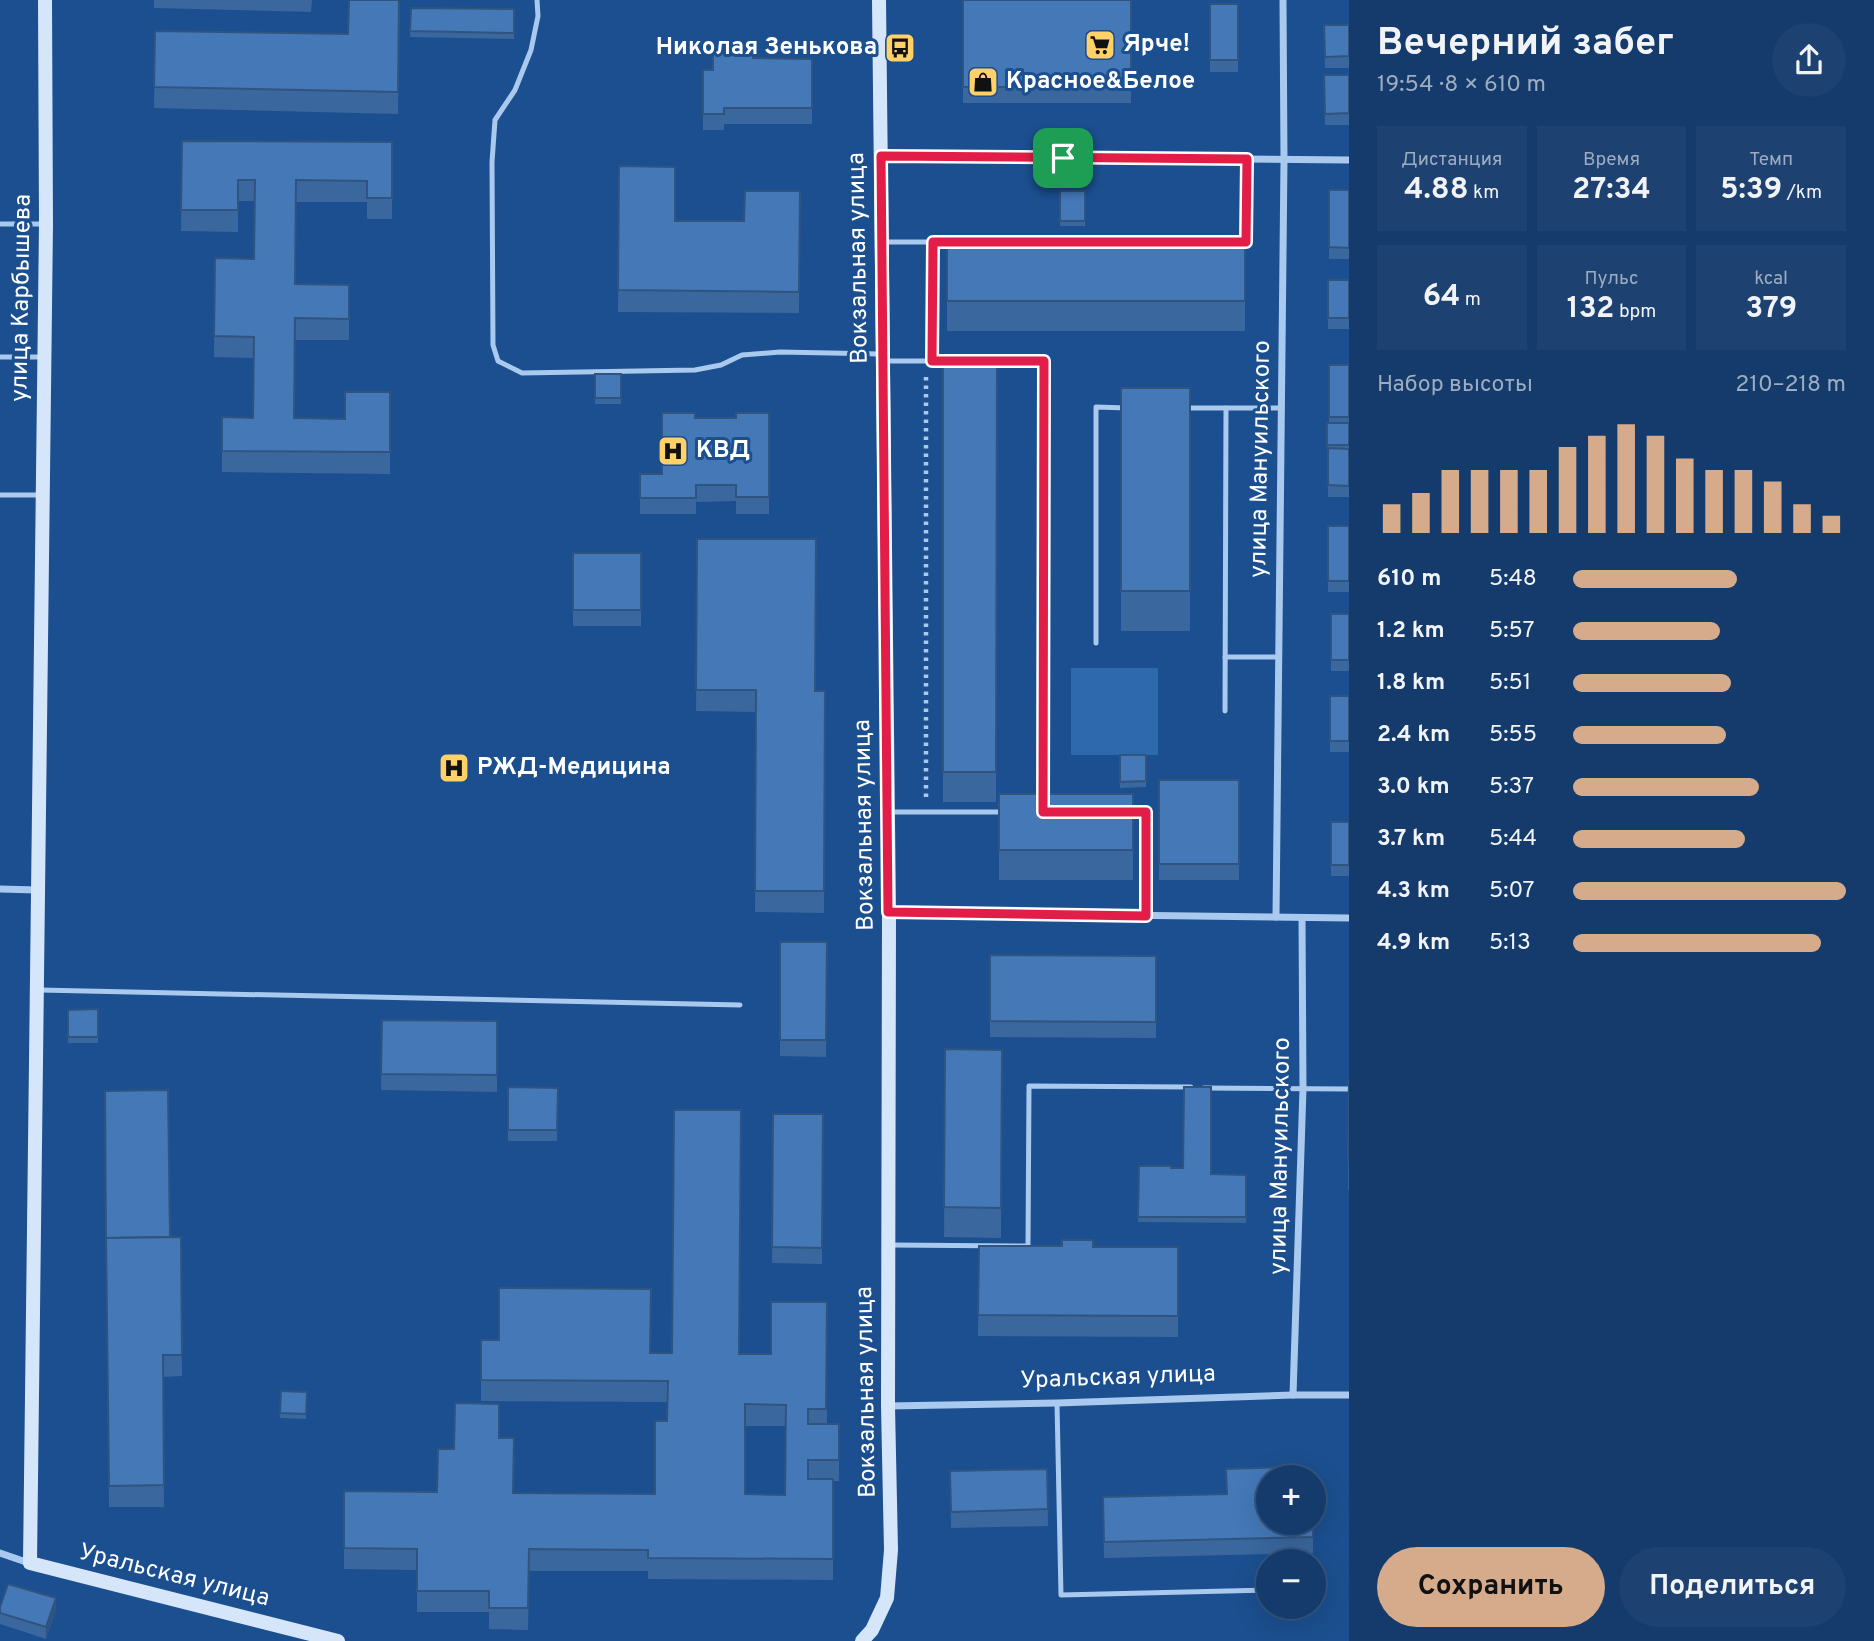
<!DOCTYPE html>
<html lang="ru">
<head>
<meta charset="utf-8">
<style>
  body { margin:0; font-family:Overpass,sans-serif; background:#1d4271; color:#f1f3f6; height:100vh; display:flex; flex-direction:column; font-size:26px; white-space:nowrap }
  * { box-sizing:border-box; margin:0 }
  p { font-size:23px; color:#9dadc1 }
  .icon { flex:none; width:38px; height:38px; fill:none; stroke:currentColor; stroke-width:2; stroke-linecap:round; stroke-linejoin:round }
  .map { position:relative; flex:1; overflow:hidden }
  .drawer { display:flex; flex-direction:column; background:#143b6b; width:525px }
  .drawer>* { flex:none }
  .controls { position:absolute; left:1256px; top:1465px; display:grid; gap:14px }
  .controls a { display:grid; place-items:center; width:70px; height:70px; border-radius:50%; background:#143b6b; box-shadow:0 7px 28px #0002,0 0 0 2px #33557e; font-size:35px }
  .pin { position:absolute; display:grid; place-items:center; width:60px; height:60px; color:#fff; margin:-30px; border-radius:14px; box-shadow:0 4px 10px #0006 }
  .round { display:grid; place-items:center; flex:none; width:74px; height:74px; border-radius:37px; background:#1d4271 }
  .head { display:flex; align-items:center; justify-content:space-between; height:119px; padding:0 28px }
  h1 { font-size:38px; font-weight:700; line-height:52px }
  .figures { display:grid; grid-template-columns:repeat(3,1fr); gap:10px; height:119px; padding:7px 28px }
  .figures div { display:grid; align-content:center; border-radius:0px; background:#1d4271; text-align:center }
  .figures b { font-size:30px; font-weight:700 }
  .figures small { font-size:19px; font-weight:400 }
  .figures p { font-size:19px }
  .chart { height:196px; padding:14px 28px }
  .chart p { display:flex; justify-content:space-between }
  .chart svg { width:100%; height:126px; margin-top:7px; stroke:#d6ab8b; stroke-width:6 }
  .button { display:flex; gap:14px; margin-top:auto; padding:14px 28px }
  .button a { flex:1; height:80px; border-radius:42px; background:#d6ab8b; color:#111; font-size:28px; font-weight:700; line-height:80px; text-align:center }
  .button a+a { background:#1d4271; color:#f1f3f6 }
  ul { padding:0 28px; list-style:none; font-size:23px }
  li { display:grid; grid-template-columns:112px 84px 1fr; align-items:center; height:52px }
  li i { height:18px; border-radius:9px; background:#d6ab8b }
  main { display:flex; flex:1; min-height:0 }
  .map>svg:first-child { display:block }
  .park { fill:#2e69ad }
  .lines { fill:none; stroke-linecap:round; stroke-linejoin:round }
  .path { stroke:#a9c9ee; stroke-width:4.5; stroke-dasharray:3.5 5; stroke-linecap:butt }
  .lane { stroke:#a9c9ee; stroke-width:5 }
  .street { stroke:#a9c9ee; stroke-width:7 }
  .secondary { stroke:#d6e6fa; stroke-width:14 }
  .wall { fill:#3a679d; fill-rule:evenodd }
  .shaded-wall { fill:#305480 }
  .building { fill:#4478b7; stroke:#305480; stroke-width:2; fill-rule:evenodd }
  .route-casing { stroke:#fff; stroke-width:14 }
  .route { stroke:#e11d48; stroke-width:9 }
  .labels { text-anchor:middle; dominant-baseline:central; stroke-width:6; stroke-linejoin:round; paint-order:stroke }
  .poi-label { font-size:24px; font-weight:bold; fill:#fff; stroke:#1b4f8f; text-anchor:start }
  .street-label { font-size:24px; fill:#fff; stroke:#1b4f8f }
</style>
</head>
<body>
<main>
<div class="map">
<svg width="1349" height="1641" viewBox="0 0 1349 1641">
  <rect width="100%" height="100%" fill="#1b4f8f"/>
  <rect class="park" x="1071" y="668" width="87" height="87"/>
  <g class="lines">
    <polyline class="path" points="926,797 926,376"/>
    <g class="lane">
      <polyline points="537,0 538,16 531,50 515,90 495,120 492,162 493,345 498,361 522,373 695,370 721,365 742,355 780,352 880,354"/>
      <polyline points="0,224 46,224"/>
      <polyline points="884,242 1246,242 1247,159"/>
      <polyline points="0,357 44,357"/>
      <polyline points="886,361 950,361"/>
      <polyline points="932,361 933,242"/>
      <polyline points="991,361 1043,361 1043,799"/>
      <polyline points="1183,408 1281,408"/>
      <polyline points="0,495 42,495"/>
      <polyline points="1096,643 1096,407 1127,408"/>
      <polyline points="1225,657 1278,657"/>
      <polyline points="1225,711 1226,408"/>
      <polyline points="891,812 1003,812"/>
      <polyline points="1129,812 1146,812 1146,916"/>
      <polyline points="40,990 740,1005"/>
      <polyline points="1204,1088 1349,1089"/>
      <polyline points="891,1245 1028,1246 1029,1086 1191,1087"/>
      <polyline points="1057,1403 1061,1595 1269,1590"/>
    </g>
    <g class="street">
      <polyline points="881,156 1349,160"/>
      <polyline points="0,889 37,890"/>
      <polyline points="889,912 1349,918"/>
      <polyline points="1276,917 1284,160 1283,0"/>
      <polyline points="1293,1395 1303,1089 1302,918"/>
      <polyline points="888,1406 1057,1403 1293,1395 1349,1395"/>
      <polyline points="0,1553 29,1563"/>
    </g>
    <g class="secondary">
      <polyline points="45,0 46,224 30,1563 338,1641"/>
      <polyline points="862,1641 872,1630 887,1598 891,1550 888,1406 889,912 879,0"/>
    </g>
  </g>
  <g class="wall">
    <polygon points="154,0 312,0 311,12 154,8"/>
    <polygon points="400,0 398,114 154,108 155,31 348,34"/>
    <rect x="963" y="0" width="168" height="103"/>
    <rect x="1210" y="4" width="28" height="68"/>
    <polygon points="411,8 514,9 514,39 410,37"/>
    <polygon points="1324,25 1349,25 1349,68 1325,68"/>
    <polygon points="753,58 812,59 812,124 724,124 724,130 703,130 703,70 713,70"/>
    <polygon points="1324,75 1349,75 1349,125 1325,125"/>
    <polygon points="182,141 392,142 392,219 367,219 367,202 296,202 295,284 349,306 349,340 295,340 294,418 345,419 390,392 390,474 222,472 222,417 253,418 253,358 214,357 215,258 254,259 255,201 238,201 238,232 181,231"/>
    <polygon points="619,166 675,221 744,221 800,191 799,313 618,312"/>
    <rect x="1329" y="190" width="20" height="69"/>
    <rect x="1060" y="191" width="25" height="35"/>
    <rect x="947" y="245" width="298" height="86"/>
    <rect x="1328" y="280" width="21" height="49"/>
    <polygon points="943,357 997,357 996,802 943,802"/>
    <polygon points="1329,365 1349,365 1349,497 1328,497 1327,423 1329,423"/>
    <rect x="595" y="374" width="26" height="30"/>
    <rect x="1121" y="388" width="69" height="243"/>
    <polygon points="769,413 769,514 736,514 736,501 696,502 696,514 640,514 640,474 662,474 695,418 736,418"/>
    <rect x="1328" y="526" width="21" height="66"/>
    <polygon points="697,539 815,691 825,691 824,913 755,912 756,712 696,711"/>
    <rect x="573" y="553" width="68" height="73"/>
    <rect x="1331" y="614" width="18" height="57"/>
    <rect x="1330" y="696" width="19" height="56"/>
    <polygon points="1120,755 1146,755 1146,787 1120,788"/>
    <rect x="1159" y="780" width="80" height="100"/>
    <rect x="999" y="794" width="134" height="86"/>
    <rect x="1331" y="822" width="18" height="54"/>
    <polygon points="780,942 827,942 826,1057 780,1056"/>
    <polygon points="990,955 1156,956 1156,1038 990,1037"/>
    <polygon points="98,1009 98,1043 68,1043 68,1010"/>
    <polygon points="382,1020 497,1021 497,1092 381,1090"/>
    <polygon points="945,1049 1002,1050 1001,1238 944,1237"/>
    <polygon points="1349,1079 1349,1190 1348,1190"/>
    <polygon points="508,1087 558,1088 557,1141 508,1141"/>
    <polygon points="105,1091 170,1237 181,1237 182,1376 163,1377 164,1507 109,1507"/>
    <polygon points="773,1114 823,1114 822,1264 772,1263"/>
    <polygon points="1139,1166 1171,1168 1211,1174 1246,1175 1246,1223 1138,1222"/>
    <polygon points="979,1246 1178,1247 1178,1337 978,1336"/>
    <path d="M827 1302V1424H839V1481H833V1580L648 1579V1571H529L528 1630 489 1629V1612H417V1570L344 1569V1491L437 1492 454 1449 499 1438 514 1493 655 1494 667 1421V1402L481 1401V1340L650 1353 771 1354ZM745 1426H786L785 1495 745 1494Z"/>
    <polygon points="281,1391 307,1392 306,1419 280,1418"/>
    <polygon points="1047,1469 1048,1526 951,1528 950,1471"/>
    <polygon points="1269,1477 1313,1522 1313,1553 1104,1558 1103,1497 1226,1494"/>
    <polygon points="0,1607 56,1610 46,1639 0,1624"/>
  </g>
  <polygon class="shaded-wall" points="56,1598 56,1610 46,1639 46,1627"/>
  <g class="building">
    <polygon points="349,0 399,0 398,92 154,87 155,31 348,34"/>
    <rect x="963" y="0" width="168" height="87"/>
    <rect x="1210" y="4" width="28" height="56"/>
    <polygon points="411,8 514,9 514,33 410,31"/>
    <polygon points="1324,25 1349,25 1349,56 1325,57"/>
    <polygon points="713,51 753,51 753,58 812,59 812,108 724,108 724,114 703,114 703,70 713,70"/>
    <polygon points="1324,75 1349,75 1349,113 1325,114"/>
    <polygon points="182,141 392,142 392,198 367,198 367,181 296,180 295,284 349,285 349,319 295,318 294,418 345,419 345,392 390,392 390,452 222,451 222,417 253,418 254,337 214,336 215,258 254,259 255,180 238,180 238,210 181,210"/>
    <polygon points="619,166 675,167 675,221 744,221 745,191 800,191 799,292 618,290"/>
    <polygon points="1329,190 1349,190 1349,248 1329,247"/>
    <rect x="1060" y="191" width="25" height="30"/>
    <rect x="947" y="245" width="298" height="56"/>
    <rect x="1328" y="280" width="21" height="38"/>
    <polygon points="943,357 997,357 996,772 943,772"/>
    <rect x="1329" y="365" width="20" height="52"/>
    <rect x="595" y="374" width="26" height="24"/>
    <rect x="1121" y="388" width="69" height="203"/>
    <polygon points="662,413 695,413 695,418 736,418 736,413 769,413 769,497 736,497 736,485 696,485 696,498 640,498 640,474 662,474"/>
    <rect x="1327" y="423" width="22" height="22"/>
    <polygon points="1328,448 1349,449 1349,486 1328,485"/>
    <rect x="1328" y="526" width="21" height="55"/>
    <polygon points="697,539 816,539 815,691 825,691 824,891 755,891 756,690 696,690"/>
    <rect x="573" y="553" width="68" height="57"/>
    <rect x="1331" y="614" width="18" height="46"/>
    <rect x="1330" y="696" width="19" height="45"/>
    <polygon points="1120,755 1146,755 1146,781 1120,782"/>
    <rect x="1159" y="780" width="80" height="84"/>
    <rect x="999" y="794" width="134" height="56"/>
    <rect x="1331" y="822" width="18" height="43"/>
    <polygon points="780,942 827,942 826,1040 780,1040"/>
    <polygon points="990,955 1156,956 1156,1022 990,1021"/>
    <polygon points="98,1009 98,1037 68,1037 68,1010"/>
    <polygon points="382,1020 497,1021 497,1075 381,1074"/>
    <polygon points="945,1049 1002,1050 1001,1208 944,1207"/>
    <polygon points="1349,1079 1349,1160 1348,1160"/>
    <polygon points="508,1087 558,1088 557,1130 508,1130"/>
    <polygon points="1184,1087 1211,1087 1211,1174 1246,1175 1246,1217 1138,1217 1139,1166 1171,1166 1171,1168 1183,1168"/>
    <polygon points="168,1090 170,1237 106,1238 106,1243 105,1091"/>
    <path d="M674 1110H741L739 1354H771V1302H827L826 1409H808V1424H839V1460H808V1479H833V1559L648 1558V1550L529 1549 528 1608H489V1591H417V1549L344 1548V1491L437 1492 438 1449H454L455 1403 499 1404V1438H514L513 1493 655 1494V1421H667L668 1381 481 1380V1340H499V1288L651 1289 650 1353H672ZM745 1404 786 1405 785 1495 745 1494Z"/>
    <polygon points="773,1114 823,1114 822,1248 772,1247"/>
    <polygon points="181,1237 182,1355 163,1355 164,1485 109,1486 106,1238"/>
    <polygon points="1062,1240 1093,1240 1093,1247 1178,1247 1178,1316 978,1315 979,1246 1062,1246"/>
    <polygon points="281,1391 307,1392 306,1414 280,1413"/>
    <polygon points="1289,1467 1289,1477 1269,1477 1269,1522 1313,1522 1313,1537 1104,1542 1103,1497 1227,1494 1226,1469"/>
    <polygon points="1047,1469 1048,1509 951,1512 950,1471"/>
    <polygon points="8,1584 56,1598 46,1627 0,1613 0,1607"/>
  </g>
  <g class="lines">
    <g class="route-casing">
      <polygon id="route" points="881,156 1247,159 1246,242 933,242 932,361 1044,361 1043,812 1146,812 1146,916 888,912"/>
    </g>
    <use href="#route" class="route"/>
  </g>
  <defs>
    <g id="supermarket-square" transform="scale(1.575)"><rect x="-9" y="-9" width="18" height="18" rx="4" fill="#ffd166" stroke="#1b4f8f"/><path d="M-6-5.5h2.5l.6 2H6L4.5 2H-2.5L-4.4-4H-6ZM-1.5 3.2a1.3 1.3 0 1 0 .1 0ZM3 3.2a1.3 1.3 0 1 0 .1 0Z" fill="#111"/></g>
    <g id="bus-square" transform="scale(1.575)"><rect x="-9" y="-9" width="18" height="18" rx="4" fill="#ffd166" stroke="#1b4f8f"/><path d="M-5-6H5V4H4V6H2V4H-2V6H-4V4H-5ZM-3.5-4V0h7V-4ZM-3.5 1.2v1.5H-2V1.2ZM2 1.2v1.5H3.5V1.2Z" fill="#111"/></g>
    <g id="shop-square" transform="scale(1.575)"><rect x="-9" y="-9" width="18" height="18" rx="4" fill="#ffd166" stroke="#1b4f8f"/><path d="M-5-2.5h2.3a2.7 3.5 0 0 1 5.4 0H5L5.5 6h-11ZM-1.5-2.5h3a1.5 2.3 0 0 0-3 0Z" fill="#111"/></g>
    <g id="hospital-square" transform="scale(1.575)"><rect x="-9" y="-9" width="18" height="18" rx="4" fill="#ffd166" stroke="#1b4f8f"/><path d="M-5-5h3v3.5h4V-5h3V5h-3V1.5h-4V5h-3Z" fill="#111"/></g>
  </defs>
  <g fill-rule="evenodd">
    <use href="#supermarket-square" x="1100" y="45"/>
    <use href="#bus-square" x="900" y="48"/>
    <use href="#shop-square" x="983" y="82"/>
    <use href="#hospital-square" x="673" y="451"/>
    <use href="#hospital-square" x="454" y="768"/>
  </g>
  <g class="labels">
    <g class="poi-label">
      <text x="1123" y="45">Ярче!</text>
      <text x="877" y="48" text-anchor="end">Николая Зенькова</text>
      <text x="1006" y="82">Красное&amp;Белое</text>
      <text x="696" y="451">КВД</text>
      <text x="477" y="768">РЖД-Медицина</text>
    </g>
    <g class="street-label">
      <text transform="translate(859 258) rotate(-91)">Вокзальная улица</text>
      <text transform="translate(22 298) rotate(-89)">улица Карбышева</text>
      <text transform="translate(1261 459) rotate(-89)">улица Мануильского</text>
      <text transform="translate(865 825) rotate(-91)">Вокзальная улица</text>
      <text transform="translate(1281 1156) rotate(-89)">улица Мануильского</text>
      <text transform="translate(1118 1378) rotate(-2)">Уральская улица</text>
      <text transform="translate(867 1392) rotate(-91)">Вокзальная улица</text>
      <text transform="translate(174 1576) rotate(14)">Уральская улица</text>
    </g>
  </g>
</svg>
<div class="controls">
<a>+</a>
<a>−</a>
</div>
<div class="pin" style="left:1063px;top:158px;background:#1e9e55"><svg class="icon" aria-label="arrive" viewBox="0 0 24 24"><path d="M6 21V4h12l-3 4 3 4H6"/></svg></div>
</div>
<section class="drawer">
<div class="head"><div><h1>Вечерний забег</h1><p>19:54 · 8 × 610 m</p></div><a class="round"><svg class="icon" aria-label="share" viewBox="0 0 24 24"><path d="M12 15V3M7 8l5-5 5 5M5 13v7h14v-7"/></svg></a></div>
<div class="figures">
<div><p>Дистанция</p><b>4.88<small> km</small></b></div>
<div><p>Время</p><b>27:34</b></div>
<div><p>Темп</p><b>5:39<small> /km</small></b></div>
</div>
<div class="figures">
<div><b>64<small> m</small></b></div>
<div><p>Пульс</p><b>132<small> bpm</small></b></div>
<div><p>kcal</p><b>379</b></div>
</div>
<div class="chart"><p><span>Набор высоты</span>210–218 m</p>
<svg viewBox="0 0 160 44" preserveAspectRatio="none"><path d="M5 44V34M15 44V30M25 44V22M35 44V22M45 44V22M55 44V22M65 44V14M75 44V10M85 44V6M95 44V10M105 44V18M115 44V22M125 44V22M135 44V26M145 44V34M155 44V38"/></svg>
</div>
<ul>
<li><b>610 m</b>5:48<i style="width:60%"></i></li>
<li><b>1.2 km</b>5:57<i style="width:54%"></i></li>
<li><b>1.8 km</b>5:51<i style="width:58%"></i></li>
<li><b>2.4 km</b>5:55<i style="width:56%"></i></li>
<li><b>3.0 km</b>5:37<i style="width:68%"></i></li>
<li><b>3.7 km</b>5:44<i style="width:63%"></i></li>
<li><b>4.3 km</b>5:07<i style="width:100%"></i></li>
<li><b>4.9 km</b>5:13<i style="width:91%"></i></li>
</ul>
<div class="button"><a>Сохранить</a><a>Поделиться</a></div>
</section>
</main>
</body>
</html>
